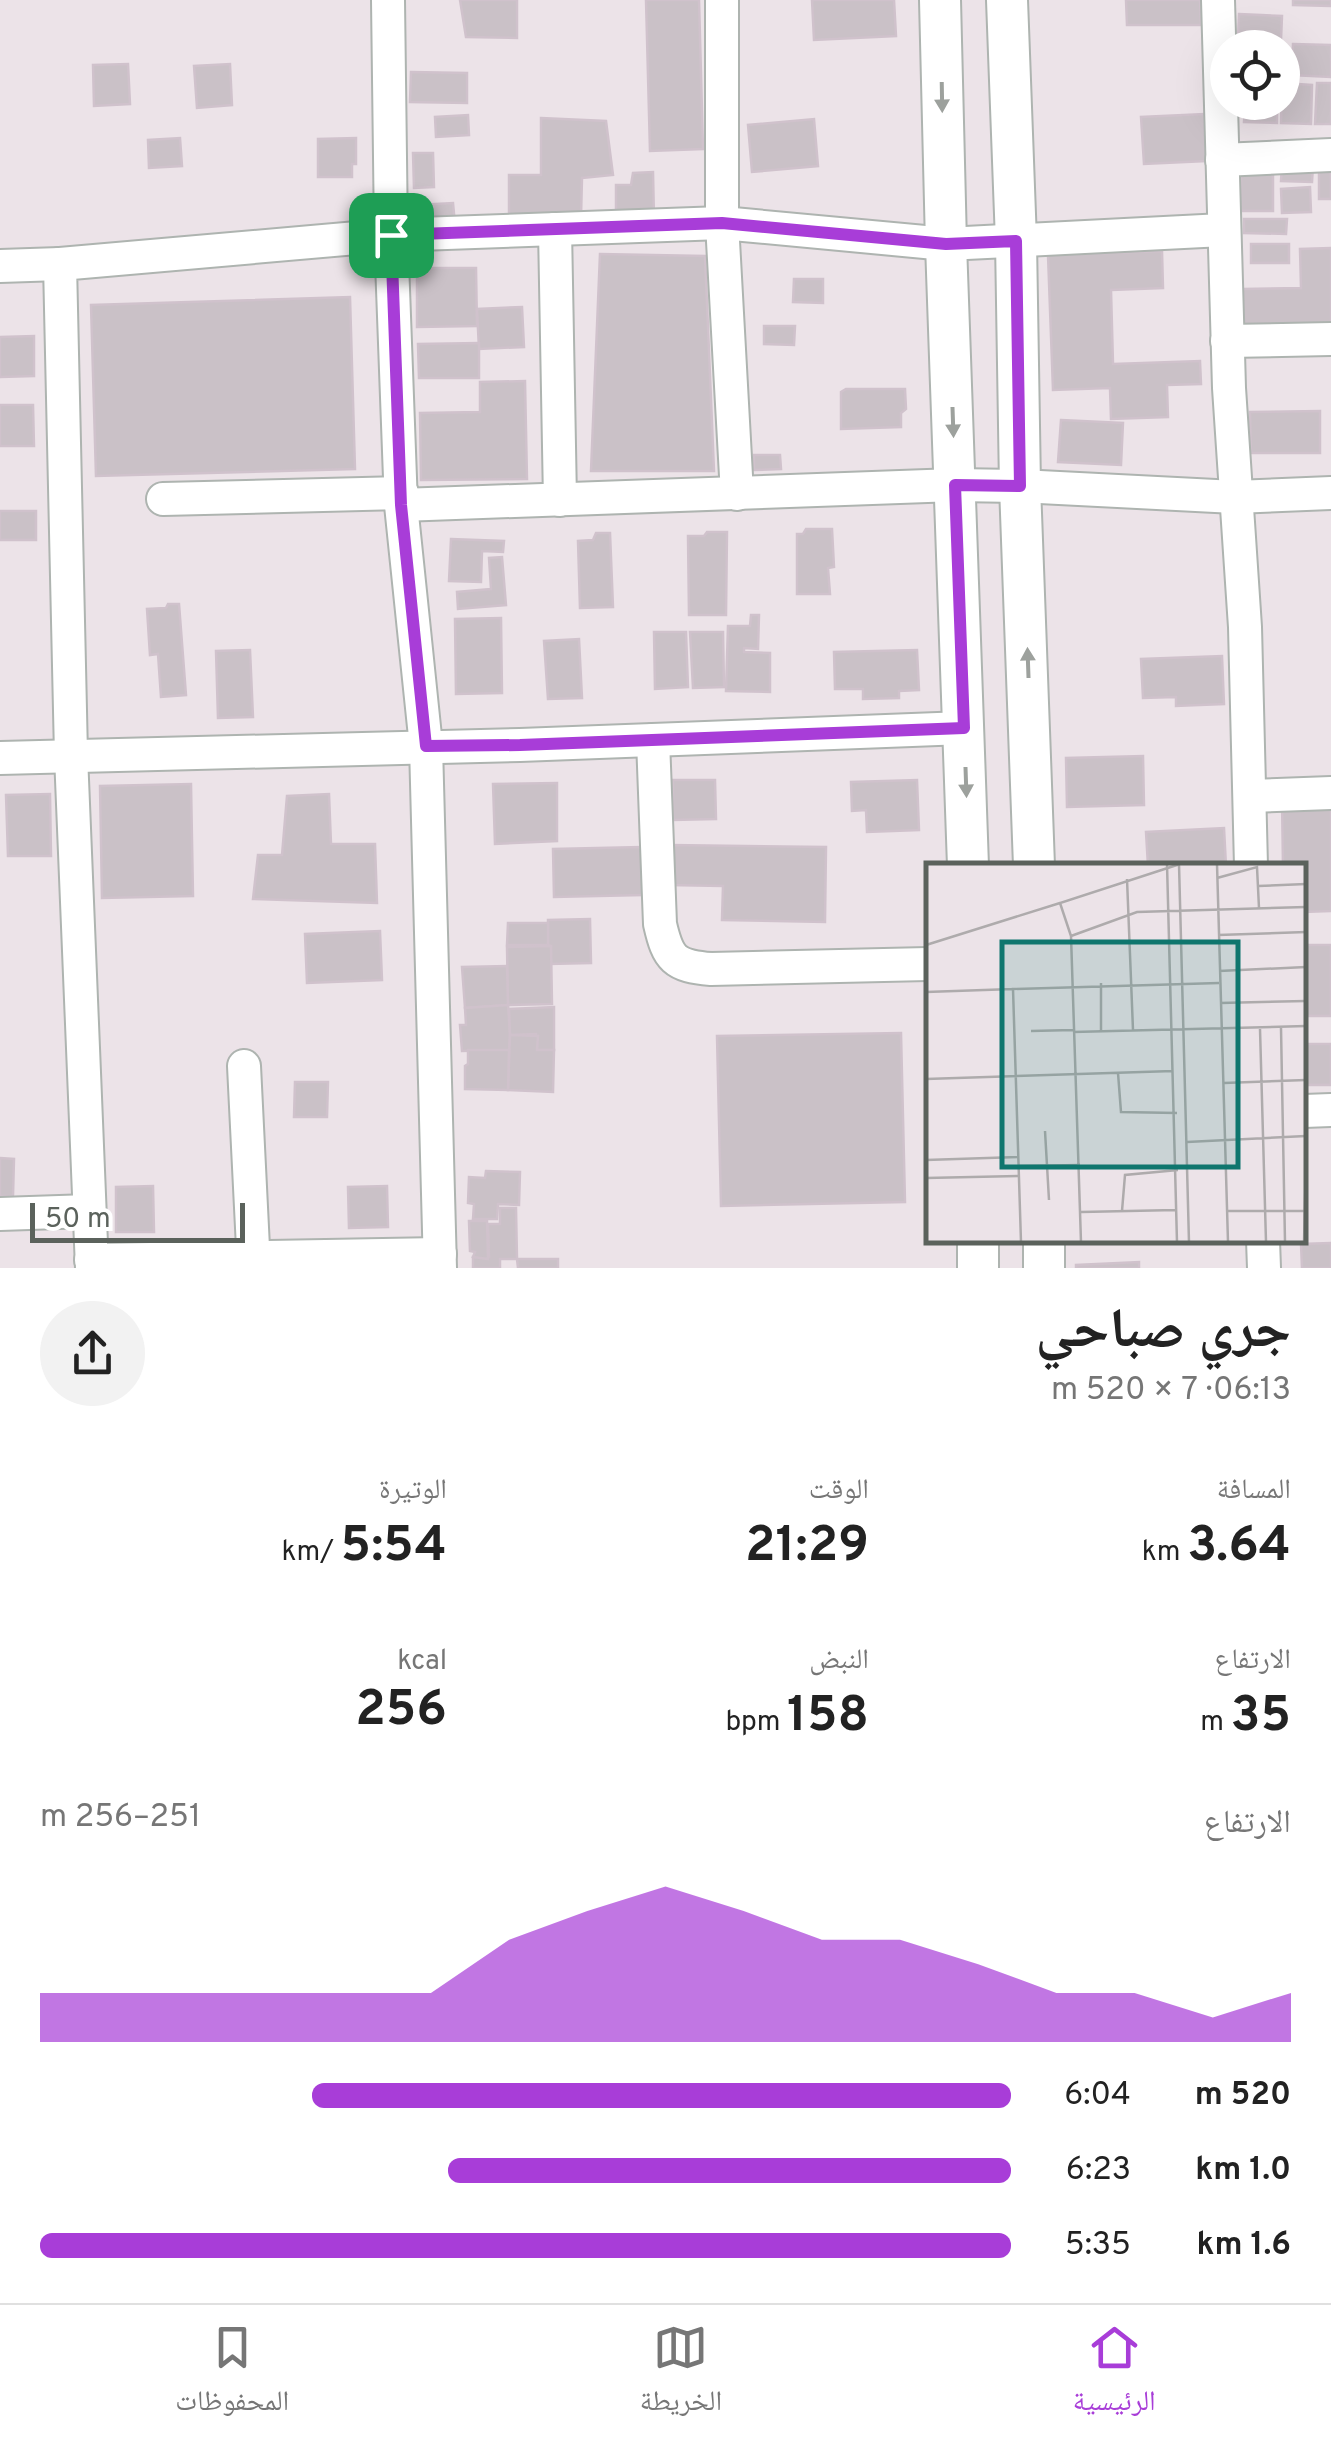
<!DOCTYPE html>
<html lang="ar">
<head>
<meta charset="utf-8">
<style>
  body { margin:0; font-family:Overpass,"Noto Naskh Arabic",sans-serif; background:#f2f2f2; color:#222; direction:rtl; height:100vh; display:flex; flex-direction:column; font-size:38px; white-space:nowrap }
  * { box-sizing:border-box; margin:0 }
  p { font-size:32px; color:#767676 }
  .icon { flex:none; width:55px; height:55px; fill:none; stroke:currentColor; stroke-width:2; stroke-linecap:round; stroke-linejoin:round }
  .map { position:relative; height:1268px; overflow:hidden; direction:ltr }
  .panel { display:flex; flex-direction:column; background:#fff; flex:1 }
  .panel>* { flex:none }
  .tools { position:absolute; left:1210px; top:30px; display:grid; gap:20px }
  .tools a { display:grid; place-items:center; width:90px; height:90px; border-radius:50%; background:#fff; box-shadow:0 10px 40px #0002; font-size:50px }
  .scale { position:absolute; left:30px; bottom:25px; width:215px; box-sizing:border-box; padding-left:10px; border:5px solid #5b625c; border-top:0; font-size:28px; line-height:35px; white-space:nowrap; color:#5b625c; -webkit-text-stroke:8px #fff; paint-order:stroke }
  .pin { position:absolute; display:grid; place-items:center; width:85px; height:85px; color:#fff; margin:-42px; border-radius:20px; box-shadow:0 5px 15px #0006 }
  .round { display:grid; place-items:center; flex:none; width:105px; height:105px; border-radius:52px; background:#f2f2f2 }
  .headline { display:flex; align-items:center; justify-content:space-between; height:170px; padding:0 40px }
  h1 { font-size:55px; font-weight:700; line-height:75px }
  .figures { display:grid; grid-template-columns:repeat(3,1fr); gap:15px; height:170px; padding:10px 40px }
  .figures div { display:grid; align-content:center }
  .figures b { font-size:50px; font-weight:700 }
  .figures small { font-size:28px; font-weight:400 }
  .figures p { font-size:28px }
  .chart { height:280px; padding:20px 40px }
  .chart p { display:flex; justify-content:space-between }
  .chart svg { width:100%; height:180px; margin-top:10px; fill:#a83dd8; opacity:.7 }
  ul { padding:0 40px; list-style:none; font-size:32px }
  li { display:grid; grid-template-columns:160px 120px 1fr; align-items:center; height:75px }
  li i { height:25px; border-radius:12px; background:#a83dd8 }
  .tab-bar { display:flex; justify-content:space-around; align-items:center; height:140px; border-top:2px solid #e0e0e0; background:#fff; font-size:28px; color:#767676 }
  .tab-bar a { display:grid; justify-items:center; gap:5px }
  .tab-bar .selected { color:#a83dd8 }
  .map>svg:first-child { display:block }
  .building { fill:#cac1c7; stroke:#d0c2cc; stroke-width:2.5 }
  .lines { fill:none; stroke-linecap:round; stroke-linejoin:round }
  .minor-casing { stroke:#aeb4b0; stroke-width:36 }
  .tertiary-casing { stroke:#aeb4b0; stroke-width:44 }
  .minor { stroke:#fff; stroke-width:32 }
  .tertiary { stroke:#fff; stroke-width:40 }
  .oneway { fill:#9da19d }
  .route-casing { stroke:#fff; stroke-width:20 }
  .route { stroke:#a83dd8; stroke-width:12 }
  .inset-road { fill:none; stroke:#aeabac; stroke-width:2.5 }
  .view { fill:#0f766e; fill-opacity:0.15; stroke:#0f766e; stroke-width:5 }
  .inset-edge { fill:none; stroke:#5b625c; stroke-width:5 }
</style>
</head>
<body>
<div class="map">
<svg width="1331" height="1268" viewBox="0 0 1331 1268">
  <rect width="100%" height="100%" fill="#ece3e8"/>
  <g class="building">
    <polygon points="460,0 517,0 517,38 466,37"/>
    <polygon points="646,0 699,0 703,149 650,151"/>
    <polygon points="812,0 894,0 896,36 814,40"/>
    <polygon points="1126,0 1200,0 1201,25 1127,25"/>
    <polygon points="1293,0 1331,0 1331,6 1293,5"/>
    <polygon points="1239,14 1282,16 1281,40 1238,39"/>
    <polygon points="1293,44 1331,45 1331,77 1292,75"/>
    <polygon points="128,64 130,104 94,106 93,65"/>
    <polygon points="230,64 232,105 197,108 194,66"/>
    <polygon points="411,72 467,73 467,103 410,102"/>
    <polygon points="1282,83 1312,85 1311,124 1281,123"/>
    <polygon points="1317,83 1331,83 1331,124 1315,124"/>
    <polygon points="1245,102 1277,102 1277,123 1244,122"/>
    <polygon points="1204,114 1206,161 1144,164 1141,117"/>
    <polygon points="468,115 469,135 436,137 435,117"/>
    <polygon points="541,118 606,121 613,175 582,178 581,217 509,217 509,175 541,175"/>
    <polygon points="814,119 818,166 752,172 748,125"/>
    <polygon points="180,138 182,166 149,168 148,140"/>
    <polygon points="356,138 356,164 352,164 352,177 318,177 318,139"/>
    <polygon points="413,153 433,153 434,187 414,188"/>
    <polygon points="1282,165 1313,166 1312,182 1281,181"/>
    <rect x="1319" y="165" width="12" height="34"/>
    <rect x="1241" y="166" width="32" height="45"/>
    <polygon points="653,172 654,218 616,220 616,185 631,185 633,173"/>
    <polygon points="1310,187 1311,212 1282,213 1281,189"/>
    <polygon points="453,203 455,224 419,227 417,205"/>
    <polygon points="1244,219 1287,219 1286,234 1244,233"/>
    <rect x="1251" y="244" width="38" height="19"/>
    <polygon points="1331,248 1331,330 1244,331 1243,289 1301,288 1300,249"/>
    <polygon points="1162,251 1163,288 1111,290 1113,364 1200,361 1201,384 1167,385 1168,417 1111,419 1110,388 1053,390 1048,255"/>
    <polygon points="600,254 705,256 714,471 591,471"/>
    <polygon points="417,268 476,268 477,326 417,327"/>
    <polygon points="794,279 823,279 823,303 793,302"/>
    <polygon points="350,297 355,469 96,476 91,305"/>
    <polygon points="522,307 524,347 479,349 477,309"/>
    <polygon points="764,326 795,326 794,345 764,344"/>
    <polygon points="34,336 34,376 0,377 0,337"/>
    <polygon points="479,343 479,378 419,378 418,344"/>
    <polygon points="525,381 527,479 421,480 420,413 480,412 480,382"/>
    <polygon points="846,389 905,389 906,409 901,413 901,427 841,429 841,392"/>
    <polygon points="0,405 33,405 34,446 0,446"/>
    <polygon points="1320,411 1320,453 1251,453 1250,412"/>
    <polygon points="1061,420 1123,423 1121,465 1058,462"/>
    <polygon points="754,455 780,455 781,469 754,470"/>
    <rect x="0" y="511" width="36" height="29"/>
    <polygon points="806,529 832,529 834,567 828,568 830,594 797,594 797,534 803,534"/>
    <polygon points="707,532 727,532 726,615 689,615 688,536 704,536"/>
    <polygon points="596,533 610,533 613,607 580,608 578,541 593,540"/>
    <polygon points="451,539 504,541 503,552 482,551 481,582 449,581"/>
    <polygon points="502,557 506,605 458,609 457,592 491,589 489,558"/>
    <polygon points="168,604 179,604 186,695 161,697 158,654 150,655 147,609 166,608"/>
    <polygon points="751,615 759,615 758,649 744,648 744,652 770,653 770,692 726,691 728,626 750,626"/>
    <polygon points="501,618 502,693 456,694 455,619"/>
    <polygon points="654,632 686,632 688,687 655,689"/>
    <polygon points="690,632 723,632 724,687 693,688"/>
    <polygon points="579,639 582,698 548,699 544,641"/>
    <polygon points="250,650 253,717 218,718 216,651"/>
    <polygon points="917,650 919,690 899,691 899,698 863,699 863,689 835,689 834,652"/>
    <polygon points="1222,656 1224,704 1176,706 1176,697 1143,698 1141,659"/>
    <polygon points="1143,756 1144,805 1067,807 1066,758"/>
    <polygon points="673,780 715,780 716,819 673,820"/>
    <polygon points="917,780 919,830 867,832 866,810 852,811 851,782"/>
    <polygon points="557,783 557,841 495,844 493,784"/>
    <polygon points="191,784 193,896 102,898 100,786"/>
    <polygon points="50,794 51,856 8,856 6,795"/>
    <polygon points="329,794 331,844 375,844 377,903 253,899 258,855 282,855 287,796"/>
    <polygon points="1282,800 1331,800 1331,911 1304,912 1304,866 1283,866"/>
    <polygon points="1224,828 1226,866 1148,866 1146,832"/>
    <polygon points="670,845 826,847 825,922 722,920 723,886 669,885"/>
    <polygon points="641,847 643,895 554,897 553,849"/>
    <polygon points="590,919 591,963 549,964 551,946 548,945 548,920"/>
    <polygon points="508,923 548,923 548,945 507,945"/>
    <polygon points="380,931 382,980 307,983 305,934"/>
    <rect x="1304" y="945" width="27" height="71"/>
    <polygon points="551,946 552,1004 508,1005 507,947"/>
    <polygon points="507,966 508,1005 465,1008 462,967"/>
    <polygon points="508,1005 510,1035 509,1050 462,1051 460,1025 466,1025 465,1008"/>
    <polygon points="554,1007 554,1050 537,1050 536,1034 510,1035 509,1009"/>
    <polygon points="901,1033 905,1202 721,1206 717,1036"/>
    <polygon points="510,1035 538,1036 537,1050 554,1050 553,1092 508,1090"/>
    <rect x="1304" y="1044" width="27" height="41"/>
    <polygon points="468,1050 509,1050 508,1090 465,1089 465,1066 468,1064"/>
    <polygon points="295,1082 328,1082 327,1117 294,1117"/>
    <polygon points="0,1158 14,1159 13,1196 0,1196"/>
    <polygon points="486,1171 520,1172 519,1205 498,1204 497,1219 473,1219 474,1204 468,1203 469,1177 485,1178"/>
    <polygon points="153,1186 154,1232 116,1232 116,1187"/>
    <polygon points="387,1186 388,1227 349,1228 348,1187"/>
    <polygon points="500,1208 516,1208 517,1259 500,1259 500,1268 473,1268 473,1257 489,1257 488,1224 500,1224"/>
    <polygon points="469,1221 487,1221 488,1259 473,1257 475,1252 470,1251"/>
    <polygon points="1331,1243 1331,1268 1302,1268 1301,1244"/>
    <polygon points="517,1259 558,1259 558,1268 518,1268"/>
    <polygon points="1139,1262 1139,1268 1076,1268 1076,1265"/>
  </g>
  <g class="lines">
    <g class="minor-casing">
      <g id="minor">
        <polyline points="388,0 391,235 401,505 426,746 440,1268"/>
        <polyline points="722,0 722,223 737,494"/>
        <polyline points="1218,0 1229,388 1245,627 1251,866"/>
        <polyline points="1222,160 1331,155"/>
        <polyline points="555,229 560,500"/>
        <polyline points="0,266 60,264"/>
        <polyline points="1227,341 1331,339"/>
        <polyline points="163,499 402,493"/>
        <polyline points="401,505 955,485 1020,486 1235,497 1331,493"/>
        <path d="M653 740 660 924C668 959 674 966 711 969L928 964"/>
        <polyline points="0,758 520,745 964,728"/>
        <polyline points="1250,796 1331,793"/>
        <polyline points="244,1066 254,1268"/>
        <polyline points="1304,1111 1331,1110"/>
        <polyline points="0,1214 89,1211"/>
        <polyline points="1263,1240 1264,1268"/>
        <polyline points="91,1260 440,1254"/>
        <polyline points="92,1268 71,755 60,264 391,235 722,223 946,244 1223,230"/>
      </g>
    </g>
    <g class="tertiary-casing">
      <g id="tertiary">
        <polyline points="940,0 946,244 968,866"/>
        <polyline points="1007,0 1016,241 1020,486 1034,866"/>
        <polyline points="978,1240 978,1268"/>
        <polyline points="1044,1240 1044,1268"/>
      </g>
    </g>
    <use href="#minor" class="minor"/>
    <use href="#tertiary" class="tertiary"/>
  </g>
  <defs><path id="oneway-solid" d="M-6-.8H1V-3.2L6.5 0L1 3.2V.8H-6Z" transform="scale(2.5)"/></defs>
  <g class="oneway">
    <use href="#oneway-solid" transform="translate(942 97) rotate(89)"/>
    <use href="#oneway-solid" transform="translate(953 422) rotate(88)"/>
    <use href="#oneway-solid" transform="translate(1028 663) rotate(-92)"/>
    <use href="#oneway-solid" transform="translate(966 782) rotate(88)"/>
  </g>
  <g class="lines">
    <g class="route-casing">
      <polygon id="route" points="722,223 946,244 1016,241 1020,486 955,485 964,728 520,745 426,746 401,505 391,235"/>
    </g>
    <use href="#route" class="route"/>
  </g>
  <g transform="translate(926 863)">
    <rect width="380" height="380" fill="#ece3e8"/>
    <path class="inset-road" d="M241 1 251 379M253 1 263 379M291 1 302 379M291 15 331 4 333 45M201 16 207 167M332 23 380 21M292 72 380 69M145 73 211 49 380 44M0 82 134 40M293 108 380 104M175 120V168M0 129 87 126M294 140 380 138M355 165 359 379M334 166 340 379M105 168 147 167M147 169 380 163M192 210 195 249 251 250M0 216 247 208M298 220 380 217M119 268 123 337M261 279 380 273M0 297 92 294M92 303 154 302M0 315 93 313M196 348 199 312 252 307M302 348H379M155 349 250 347M95 379 87 126 293 120M155 379 145 73 134 40 254 1M378 379 380 299"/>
    <path class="view" d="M76 79H312V304H76Z"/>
    <rect width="380" height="380" class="inset-edge"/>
  </g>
</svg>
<div class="tools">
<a><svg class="icon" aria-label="locate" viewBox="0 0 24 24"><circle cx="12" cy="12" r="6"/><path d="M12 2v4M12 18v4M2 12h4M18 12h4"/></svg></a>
</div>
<div class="scale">50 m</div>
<div class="pin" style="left:391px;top:235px;background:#1e9e55"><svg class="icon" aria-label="arrive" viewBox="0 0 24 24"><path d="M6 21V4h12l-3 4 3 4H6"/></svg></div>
</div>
<section class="panel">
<div class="headline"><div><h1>جري صباحي</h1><p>06:13 · 7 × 520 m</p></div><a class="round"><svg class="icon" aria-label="share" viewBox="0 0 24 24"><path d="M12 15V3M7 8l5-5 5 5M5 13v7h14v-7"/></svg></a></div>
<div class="figures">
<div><p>المسافة</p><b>3.64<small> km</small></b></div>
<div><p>الوقت</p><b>21:29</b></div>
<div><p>الوتيرة</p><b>5:54<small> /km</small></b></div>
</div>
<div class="figures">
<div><p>الارتفاع</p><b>35<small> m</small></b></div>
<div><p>النبض</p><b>158<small> bpm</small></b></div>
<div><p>kcal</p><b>256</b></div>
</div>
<div class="chart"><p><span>الارتفاع</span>251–256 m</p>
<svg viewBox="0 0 160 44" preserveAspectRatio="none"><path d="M0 44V32L10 32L20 32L30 32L40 32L50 32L60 19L70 12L80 6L90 12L100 19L110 19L120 25L130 32L140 32L150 38L160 32V44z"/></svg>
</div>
<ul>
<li><b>520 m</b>6:04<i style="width:72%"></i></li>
<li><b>1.0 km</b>6:23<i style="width:58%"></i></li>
<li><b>1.6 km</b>5:35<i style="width:100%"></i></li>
</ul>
</section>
<nav class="tab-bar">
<a class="selected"><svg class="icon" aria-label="home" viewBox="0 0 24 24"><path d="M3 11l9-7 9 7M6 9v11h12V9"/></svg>الرئيسية</a>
<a><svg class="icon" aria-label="map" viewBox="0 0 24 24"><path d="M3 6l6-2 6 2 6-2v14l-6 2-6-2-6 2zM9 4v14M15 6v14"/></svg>الخريطة</a>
<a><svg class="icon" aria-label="saved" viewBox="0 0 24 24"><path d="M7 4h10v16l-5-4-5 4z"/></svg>المحفوظات</a>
</nav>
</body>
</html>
